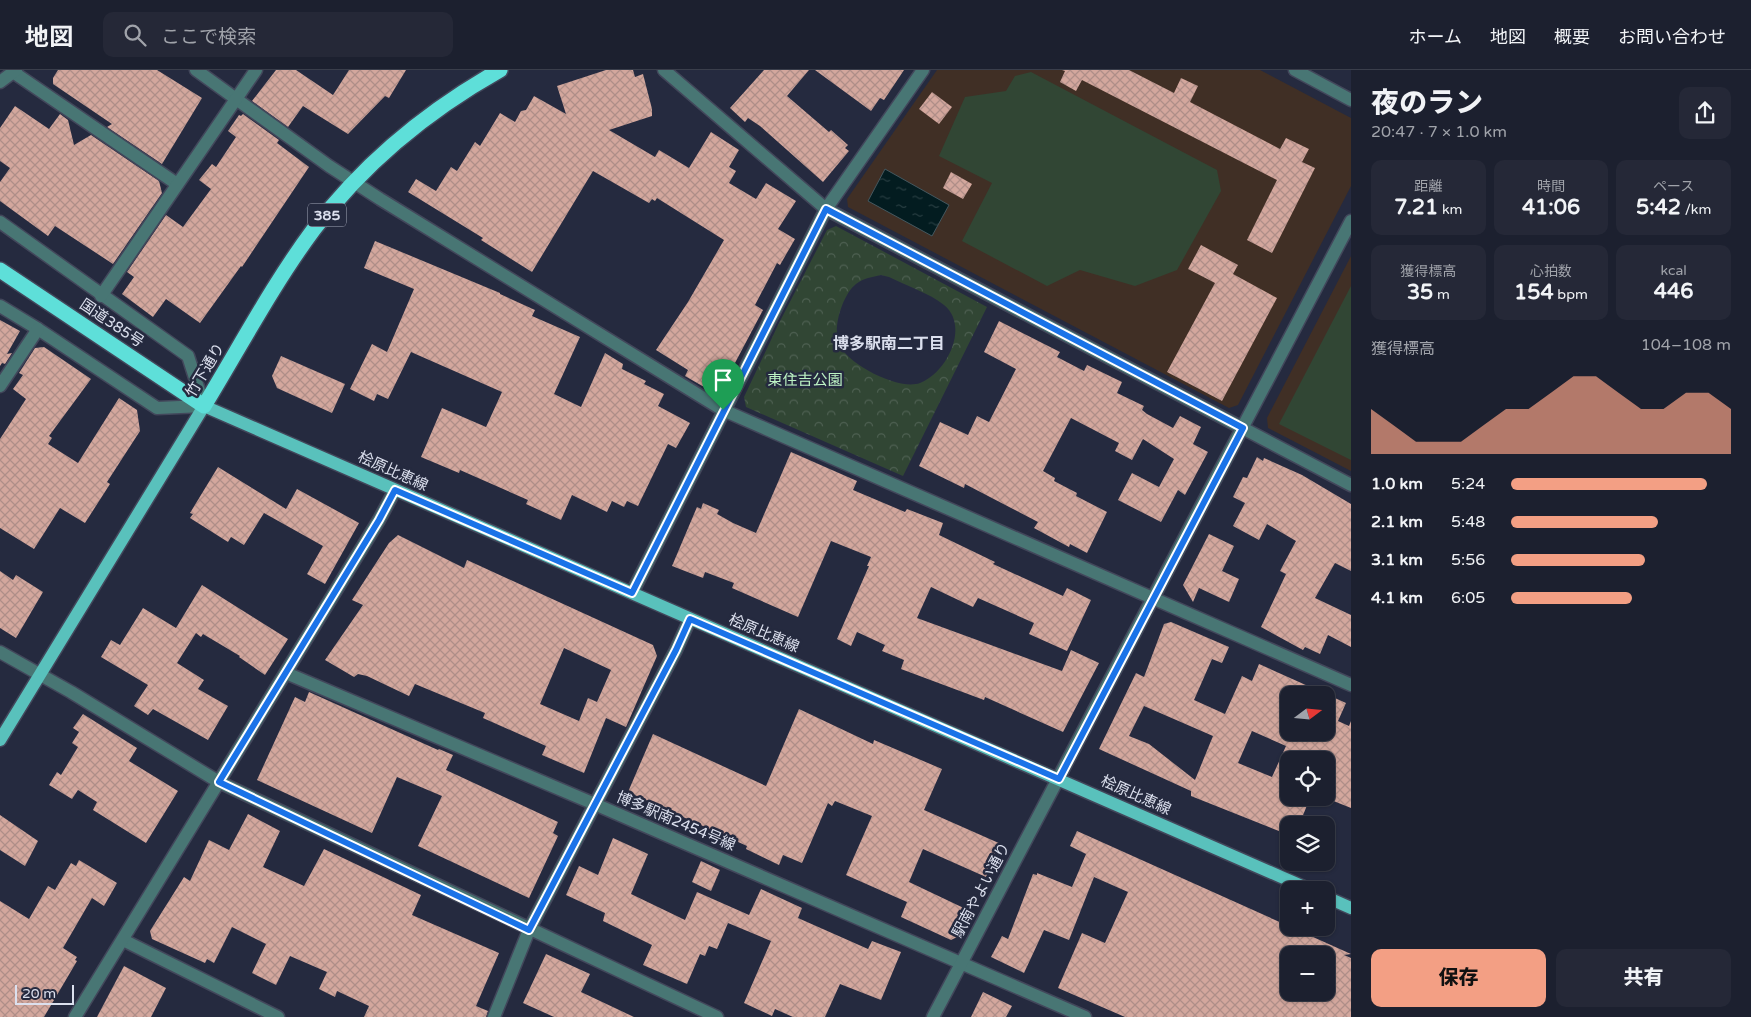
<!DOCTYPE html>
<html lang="ja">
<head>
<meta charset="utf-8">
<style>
  body { margin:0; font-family:"Varela Round","Noto Sans JP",sans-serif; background:#252837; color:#f1f3f6; height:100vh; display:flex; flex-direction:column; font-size:19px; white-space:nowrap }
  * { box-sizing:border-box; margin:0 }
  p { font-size:16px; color:#a0a3aa }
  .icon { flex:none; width:28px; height:28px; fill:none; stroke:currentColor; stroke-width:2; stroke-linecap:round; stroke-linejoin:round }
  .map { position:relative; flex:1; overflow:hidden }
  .sheet { display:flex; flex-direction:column; background:#1c202f; width:400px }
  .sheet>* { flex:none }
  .needle { width:32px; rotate:74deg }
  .buttons { position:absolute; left:1280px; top:616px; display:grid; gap:10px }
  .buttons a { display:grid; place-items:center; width:55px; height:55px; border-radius:10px; background:#1c202f; box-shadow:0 1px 4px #0004,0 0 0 1px #3a3e4b; font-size:25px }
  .scale { position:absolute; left:15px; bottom:12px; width:59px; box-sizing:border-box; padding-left:5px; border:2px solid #dce0ee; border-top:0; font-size:14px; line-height:18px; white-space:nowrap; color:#dce0ee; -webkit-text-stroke:4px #252a3f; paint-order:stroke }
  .pin { position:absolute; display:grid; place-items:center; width:42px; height:42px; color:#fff; margin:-51px -21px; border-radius:50% 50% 50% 0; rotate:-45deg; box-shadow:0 0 5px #0007 }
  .pin .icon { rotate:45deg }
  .round { display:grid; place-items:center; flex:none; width:52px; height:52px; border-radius:10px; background:#252837 }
  .head { display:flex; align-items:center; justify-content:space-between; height:85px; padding:0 20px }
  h1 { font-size:28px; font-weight:800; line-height:38px }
  .figures { display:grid; grid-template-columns:repeat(3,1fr); gap:8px; height:85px; padding:5px 20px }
  .figures div { display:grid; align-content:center; border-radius:10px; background:#252837; text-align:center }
  .figures b { font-size:21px; font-weight:800 }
  .figures small { font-size:14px; font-weight:400 }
  .figures p { font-size:14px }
  .chart { height:140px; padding:10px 20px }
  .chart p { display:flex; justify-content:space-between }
  .chart svg { width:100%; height:90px; margin-top:5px; fill:#f39f84; opacity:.7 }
  .primary-button { display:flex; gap:10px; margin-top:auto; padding:10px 20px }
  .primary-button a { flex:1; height:58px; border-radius:10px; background:#f39f84; color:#111; font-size:20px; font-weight:800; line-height:58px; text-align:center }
  .primary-button a+a { background:#252837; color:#f1f3f6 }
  ul { padding:0 20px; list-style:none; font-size:16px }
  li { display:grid; grid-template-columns:80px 60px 1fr; align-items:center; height:38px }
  li i { height:12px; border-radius:6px; background:#f39f84 }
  header { display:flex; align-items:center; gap:30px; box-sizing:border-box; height:70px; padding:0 25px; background:#1c202f; border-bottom:1px solid #3a3e4b }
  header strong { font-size:24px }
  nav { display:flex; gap:28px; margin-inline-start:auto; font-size:18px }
  .search { width:350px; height:45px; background:#252837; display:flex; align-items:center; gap:12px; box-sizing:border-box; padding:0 18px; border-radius:10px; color:#a0a3aa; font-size:19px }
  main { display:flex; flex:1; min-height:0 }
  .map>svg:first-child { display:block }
  .education { fill:#402f25 }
  .forest { fill:url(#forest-crowns); fill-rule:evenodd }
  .pitch { fill:#314634 }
  .water { fill:url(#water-ripples); stroke:#44575e }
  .building { fill:url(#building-cross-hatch); fill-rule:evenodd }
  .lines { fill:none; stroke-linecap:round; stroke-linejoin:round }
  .minor-casing { stroke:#42475b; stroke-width:15 }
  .major-casing { stroke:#42475b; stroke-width:15 }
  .highway-casing { stroke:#42475b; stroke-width:18 }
  .minor { stroke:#487674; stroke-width:12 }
  .major { stroke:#59c1bc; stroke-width:12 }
  .highway { stroke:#5edfd9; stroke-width:15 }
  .route-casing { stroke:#fff; stroke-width:10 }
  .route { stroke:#1a73e8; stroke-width:6 }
  .labels { text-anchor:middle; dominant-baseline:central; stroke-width:5; stroke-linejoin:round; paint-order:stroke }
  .shield { fill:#252a3f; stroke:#a5a9ba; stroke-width:1 }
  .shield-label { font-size:14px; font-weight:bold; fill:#dce0ee }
  .street-label { font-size:15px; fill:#dce0ee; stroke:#252a3f }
  .park-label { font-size:15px; fill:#bdf3c4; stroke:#252a3f }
  .neighbourhood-label { font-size:16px; font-weight:bold; fill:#dce0ee; stroke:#252a3f }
</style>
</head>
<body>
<header>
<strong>地図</strong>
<div class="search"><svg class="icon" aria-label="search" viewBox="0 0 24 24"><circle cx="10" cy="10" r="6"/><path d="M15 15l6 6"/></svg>ここで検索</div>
<nav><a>ホーム</a><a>地図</a><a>概要</a><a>お問い合わせ</a></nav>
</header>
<main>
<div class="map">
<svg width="1351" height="947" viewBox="0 0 1351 947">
  <defs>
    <pattern id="forest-crowns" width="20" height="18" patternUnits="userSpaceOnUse" patternTransform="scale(1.25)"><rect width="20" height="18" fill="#314634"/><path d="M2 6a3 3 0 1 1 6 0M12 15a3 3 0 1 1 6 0" fill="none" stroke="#4e6052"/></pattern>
    <pattern id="water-ripples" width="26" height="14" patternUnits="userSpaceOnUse" patternTransform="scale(1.25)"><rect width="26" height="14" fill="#031c20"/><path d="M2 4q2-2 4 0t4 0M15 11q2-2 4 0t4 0" fill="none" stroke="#273d41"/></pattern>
    <pattern id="building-cross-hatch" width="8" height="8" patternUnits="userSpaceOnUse" patternTransform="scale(1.25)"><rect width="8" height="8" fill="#d3a79d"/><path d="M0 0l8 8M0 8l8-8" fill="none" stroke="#af8e88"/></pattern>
  </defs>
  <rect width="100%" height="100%" fill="#252a3f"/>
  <g class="education">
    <polygon points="937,0 1260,0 1351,48 1351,116 1238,335 1229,338 848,137 847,129"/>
    <polygon points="1351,186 1351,401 1268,358 1267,348"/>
  </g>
  <path class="forest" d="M836 156 987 237 903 406 746 337 744 327 778 255 827 160ZM881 205 889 207C905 215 931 224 944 235 970 256 947 303 920 313 899 321 847 294 839 274 832 258 843 224 856 214 864 208 872 207 881 205Z"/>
  <g class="pitch">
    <polygon points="1031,2 1217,100 1221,121 1177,200 1135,216 1080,200 1047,216 962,171 992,113 939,86 965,27 1006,21 1015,6"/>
    <polygon points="1351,216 1351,390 1279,354"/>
  </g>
  <polygon class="water" points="885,99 949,135 932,166 868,131"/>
  <g class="building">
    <polygon points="58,0 157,0 202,28 162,94 107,57 112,54 53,14 53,8"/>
    <polygon points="276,0 296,0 333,25 349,0 406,0 389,28 385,26 348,64 303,36 288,57 252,31"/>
    <polygon points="606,0 633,0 635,7 643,4 652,39 652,46 609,60 655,87 659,80 689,98 711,62 739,80 729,97 736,101 729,113 756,129 766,113 796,131 778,159 795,169 780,195 777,193 755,235 763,240 718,325 685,306 688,300 656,280 688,232 724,170 657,128 655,131 652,129 649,133 593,101 532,202 481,170 483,168 408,122 416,109 436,121 451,97 457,101 475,72 480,76 500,43 515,52 521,41 526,40 534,26 566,44 557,16"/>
    <polygon points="764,0 809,0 787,26 829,62 831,60 848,75 845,78 849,81 823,112 760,56 748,48 745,52 730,38"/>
    <polygon points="815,0 904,0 884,30 880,28 871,41"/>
    <polygon points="1062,0 1129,0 1174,23 1181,8 1198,16 1190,32 1280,79 1286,68 1309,79 1302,92 1315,98 1272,183 1247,170 1277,110 1082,10 1076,21 1060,12 1065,1"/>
    <polygon points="932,22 952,37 939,54 919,39"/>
    <polygon points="15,36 49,59 60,44 68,50 74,75 91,65 159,111 162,123 113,194 55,156 48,166 0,131 0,112 10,98 0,91 0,58"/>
    <polygon points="243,44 279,70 277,73 309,97 242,197 241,196 200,253 166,229 153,247 122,224 134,207 127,202 166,145 183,157 211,119 199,110 212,94 216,97 236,67 228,61 239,45 241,46"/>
    <polygon points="951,102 972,114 963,129 943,118"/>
    <polygon points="375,171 500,223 500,224 535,240 532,246 580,267 554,324 581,337 605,283 623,294 622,299 646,311 644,314 664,324 658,336 690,353 676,378 668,374 638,436 627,431 624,437 612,431 607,442 572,425 561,450 526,434 528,430 460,400 459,403 421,387 442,338 486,357 502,322 411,282 388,329 377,324 374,331 350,319 372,274 387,282 414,219 364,198"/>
    <polygon points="1201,175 1238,195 1233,204 1277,228 1222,331 1167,302 1215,213 1188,199"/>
    <polygon points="0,250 20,261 7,284 12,283 5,294 2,293 0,296"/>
    <polygon points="999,251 1060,282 1057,287 1084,301 1087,295 1122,312 1117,323 1144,336 1142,340 1147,344 1173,358 1180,346 1201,357 1193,374 1208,382 1185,425 1178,420 1161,452 1118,430 1132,403 1159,417 1174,389 1143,369 1132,390 1115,381 1119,373 1071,348 1043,401 1055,408 1054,411 1077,423 1076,426 1107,442 1087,483 1070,474 1069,477 1034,458 1038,452 965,414 964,418 919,396 940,352 968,365 977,346 989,352 1016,299 984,282"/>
    <polygon points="44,277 91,309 49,366 52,368 48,374 78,393 119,328 137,340 140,361 107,412 110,414 85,453 60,438 34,479 0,458 0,369 26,329 13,319 23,305 19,303 35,278"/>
    <polygon points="281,286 345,314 332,343 277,318 272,306"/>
    <polygon points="791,382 857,411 853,420 905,442 907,439 943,453 939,465 995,492 993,494 1063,526 1067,518 1091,530 1067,581 1029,564 1034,553 978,528 973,537 931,517 917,548 1062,601 1071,580 1099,593 1063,662 985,627 984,630 901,599 904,590 882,581 885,575 857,562 851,576 837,569 869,496 867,496 871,487 831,471 798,547 732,518 734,513 705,502 703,508 672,496 697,437 701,439 703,433 719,440 717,444 733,453 756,463"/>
    <polygon points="1257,387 1263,391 1264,388 1302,405 1351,434 1351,501 1335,493 1315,528 1351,545 1351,577 1328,565 1320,584 1305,577 1303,580 1261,557 1286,504 1280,501 1296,471 1267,454 1259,470 1233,456 1245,433 1233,427 1243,407 1247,408"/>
    <polygon points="218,397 286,439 297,419 359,453 325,514 307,504 323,476 264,443 244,475 231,467 228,472 190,448 193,444 190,443"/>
    <polygon points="1209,464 1234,476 1222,501 1239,509 1229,532 1199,518 1193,532 1183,515"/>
    <path d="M398 465 464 498 467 490 653 575 657 586 626 657 606 648 584 703 542 685 546 676 483 648 485 643 415 614 409 626 367 606 358 604 354 607 325 590 363 535 352 530 389 473ZM564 578 611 600 597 632 588 628 579 651 540 634Z"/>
    <polygon points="0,501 13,510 16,505 43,522 16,568 0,558"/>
    <polygon points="202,515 288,569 265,605 239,587 240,586 203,564 201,567 196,563 177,593 204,610 198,619 228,636 208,670 153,639 148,645 134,636 148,615 101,587 111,570 120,575 143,538 176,558"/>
    <path d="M1171 552 1229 577 1222 593 1212 589 1194 630 1225 644 1242 606 1252 611 1259 594 1346 633 1338 651 1349 656 1351 651V738L1326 728V709L1334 690H1289V728H1310L1299 755H1289V765L1191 726V721L1099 679 1136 603 1144 607 1164 554ZM1289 625H1326V662H1289ZM1144 636 1213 666 1195 710 1149 674 1129 666ZM1252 661 1286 676 1272 707 1238 693Z"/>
    <polygon points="309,622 438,680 439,679 453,685 446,700 558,752 553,763 558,766 529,828 418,776 442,726 397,707 372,763 257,710 295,627 305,632"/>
    <polygon points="799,639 873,674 874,670 942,699 924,740 1001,774 986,807 923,779 909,812 970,841 957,867 951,870 901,847 907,832 846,805 872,746 835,731 832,736 828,733 802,793 783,785 779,795 746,779 747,776 628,722 653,664 766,716"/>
    <polygon points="83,644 137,678 129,691 178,721 146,773 93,740 97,732 78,720 72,729 49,715 57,702 61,705 78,677 72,673 79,662 73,658"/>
    <polygon points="248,744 280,761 263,797 304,816 324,779 421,825 412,845 499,883 476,936 488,941 486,947 364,947 369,936 337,921 335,927 319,919 327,902 290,886 276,915 252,903 266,874 232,857 214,893 207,889 205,893 152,869 150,861 184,807 190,811 209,770 229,780"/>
    <polygon points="0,745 38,771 25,796 0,780"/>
    <path d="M1077 761 1351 884 1344 885 1351 888V947H1125L1058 918 1082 863 1105 873 1128 822 1094 807 1069 870 1044 860 1024 903 991 887 1002 866 1008 869 1033 804 1037 805V803L1072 817 1086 784 1070 776ZM1289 885H1335L1326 906V922H1289Z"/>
    <polygon points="613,768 648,784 631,824 685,850 697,822 749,845 761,819 802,838 798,848 868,879 872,871 901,882 881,930 840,914 825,947 793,947 775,939 772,946 744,933 771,871 728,853 717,879 709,876 705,886 700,884 687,914 643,895 652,875 603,851 605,843 566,825 579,796 598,805"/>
    <polygon points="79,790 117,813 104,836 92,828 63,878 77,887 75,890 77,891 44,947 0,947 0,831 29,849 48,816 55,820 71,793 76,796"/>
    <polygon points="701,791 720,800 711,821 692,812"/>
    <polygon points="546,884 590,904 581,922 634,947 554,947 523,933"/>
    <polygon points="124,896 166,918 151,947 97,947"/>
    <polygon points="983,922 1012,936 1006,947 971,947"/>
  </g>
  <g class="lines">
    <g class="minor-casing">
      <g id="minor">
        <polyline points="196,0 329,96 380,129 723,340 1351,615"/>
        <polyline points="664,0 826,139 1351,415"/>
        <polyline points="1295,0 1351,30"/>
        <polyline points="13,2 177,114"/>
        <polyline points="0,12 16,0"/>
        <polyline points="0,152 188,286 204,336 157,338 38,259 0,236"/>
        <polyline points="101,226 256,0"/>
        <polyline points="0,316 38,259"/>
        <polyline points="632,523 826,139 923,0"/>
        <polyline points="0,582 71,622 219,712 717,947"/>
        <polyline points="286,603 597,735 1085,947"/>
        <polyline points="123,870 278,947"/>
        <polyline points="75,947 379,450 395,420"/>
        <polyline points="494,947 529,860 676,580 690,549"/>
        <polyline points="933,947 1351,151"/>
      </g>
    </g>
    <g class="major-casing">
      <g id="major">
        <polyline points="0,670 204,336 1311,820"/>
        <polyline points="1326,827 1351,838"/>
      </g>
    </g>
    <g class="highway-casing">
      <path id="highway" d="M0 200 204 336C240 277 273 214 314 159 364 93 429 40 500 0"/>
    </g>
    <use href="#minor" class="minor"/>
    <use href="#major" class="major"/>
    <use href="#highway" class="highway"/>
  </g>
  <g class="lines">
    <g class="route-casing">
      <polygon id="route" points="826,139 1243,358 1059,709 690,549 676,580 529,860 219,712 379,450 395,420 632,523"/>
    </g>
    <use href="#route" class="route"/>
  </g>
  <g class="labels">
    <rect class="shield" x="308" y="133.5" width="38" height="23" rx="4"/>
    <g class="shield-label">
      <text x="327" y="145">385</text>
    </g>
    <g class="street-label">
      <text transform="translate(112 253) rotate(34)">国道385号</text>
      <text transform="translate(205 300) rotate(-59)">竹下通り</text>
      <text transform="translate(393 401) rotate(24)">桧原比恵線</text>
      <text transform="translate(764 563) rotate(23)">桧原比恵線</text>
      <text transform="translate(1136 725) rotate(24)">桧原比恵線</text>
      <text transform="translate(676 751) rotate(23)">博多駅南2454号線</text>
      <text transform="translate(981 820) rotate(-62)">駅南やよい通り</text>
    </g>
    <g class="park-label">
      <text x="805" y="310">東住吉公園</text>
    </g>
    <g class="neighbourhood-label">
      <text x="889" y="274">博多駅南二丁目</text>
    </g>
  </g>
</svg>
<div class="buttons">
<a><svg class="needle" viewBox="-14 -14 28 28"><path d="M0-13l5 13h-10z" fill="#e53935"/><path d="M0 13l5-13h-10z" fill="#a0a3aa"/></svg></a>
<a><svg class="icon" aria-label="locate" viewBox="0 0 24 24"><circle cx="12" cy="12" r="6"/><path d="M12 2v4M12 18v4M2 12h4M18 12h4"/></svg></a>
<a><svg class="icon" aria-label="layers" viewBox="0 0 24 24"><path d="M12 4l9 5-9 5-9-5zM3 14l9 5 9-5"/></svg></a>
<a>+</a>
<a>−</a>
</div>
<div class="scale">20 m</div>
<div class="pin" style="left:723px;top:340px;background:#1e9e55"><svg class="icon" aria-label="arrive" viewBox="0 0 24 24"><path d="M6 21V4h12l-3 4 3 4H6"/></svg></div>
</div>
<section class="sheet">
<div class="head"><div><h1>夜のラン</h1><p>20:47 · 7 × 1.0 km</p></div><a class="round"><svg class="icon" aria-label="share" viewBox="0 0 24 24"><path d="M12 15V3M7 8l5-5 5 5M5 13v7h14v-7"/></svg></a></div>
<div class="figures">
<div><p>距離</p><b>7.21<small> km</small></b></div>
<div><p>時間</p><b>41:06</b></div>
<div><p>ペース</p><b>5:42<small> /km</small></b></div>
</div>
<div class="figures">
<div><p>獲得標高</p><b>35<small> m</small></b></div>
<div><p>心拍数</p><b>154<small> bpm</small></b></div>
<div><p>kcal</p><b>446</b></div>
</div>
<div class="chart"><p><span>獲得標高</span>104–108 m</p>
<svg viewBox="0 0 160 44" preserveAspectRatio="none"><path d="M0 44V22L10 30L20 38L30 38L40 38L50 30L60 22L70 22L80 14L90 6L100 6L110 14L120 22L130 22L140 14L150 14L160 22V44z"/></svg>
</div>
<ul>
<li><b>1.0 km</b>5:24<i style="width:89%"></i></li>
<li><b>2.1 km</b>5:48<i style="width:67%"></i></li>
<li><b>3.1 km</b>5:56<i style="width:61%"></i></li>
<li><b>4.1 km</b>6:05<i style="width:55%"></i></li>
</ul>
<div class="primary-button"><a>保存</a><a>共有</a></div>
</section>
</main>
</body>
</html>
